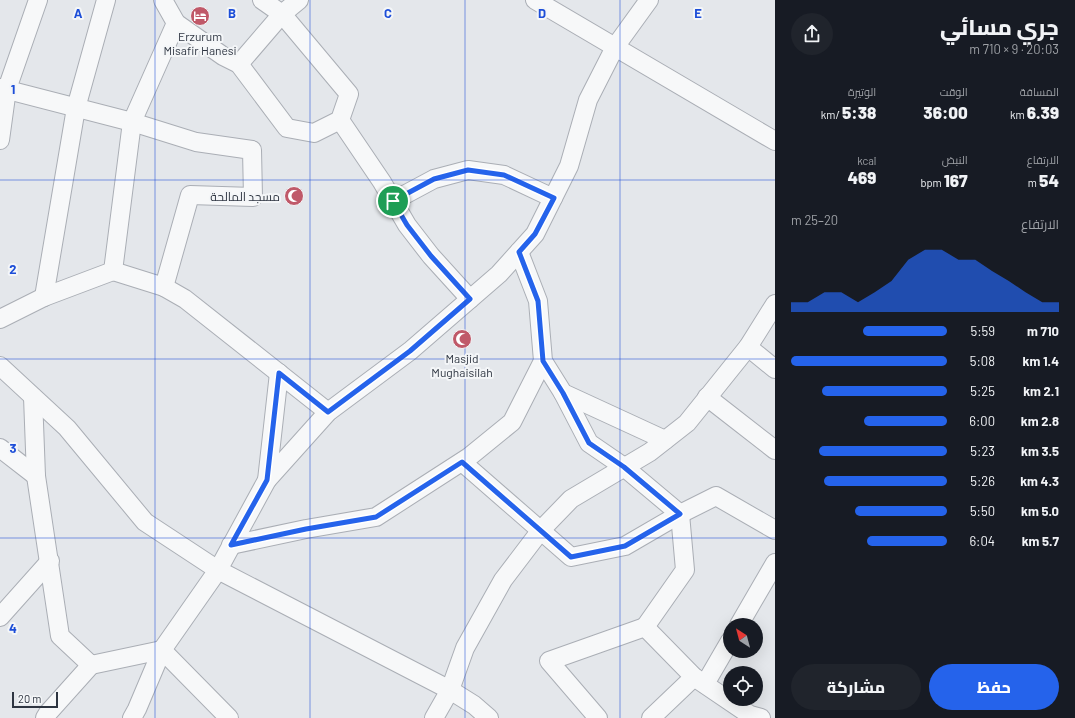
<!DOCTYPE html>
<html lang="ar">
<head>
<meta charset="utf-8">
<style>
  body { margin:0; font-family:Barlow,Cairo,sans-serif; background:#20242c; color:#f1f3f6; direction:rtl; height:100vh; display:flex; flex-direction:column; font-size:15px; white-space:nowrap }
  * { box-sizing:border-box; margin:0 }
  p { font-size:13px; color:#9ea1a6 }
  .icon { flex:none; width:22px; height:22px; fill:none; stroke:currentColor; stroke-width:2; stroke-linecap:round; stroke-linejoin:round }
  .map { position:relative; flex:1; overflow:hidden; direction:ltr }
  .panel { display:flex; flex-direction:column; background:#171b24; width:300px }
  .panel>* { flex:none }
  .needle { width:26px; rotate:324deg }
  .fabs { position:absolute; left:723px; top:618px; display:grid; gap:8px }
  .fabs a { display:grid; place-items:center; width:40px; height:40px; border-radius:50%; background:#171b24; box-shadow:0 4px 16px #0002; font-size:20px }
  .scale { position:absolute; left:12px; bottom:10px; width:46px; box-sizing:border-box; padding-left:4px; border:2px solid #2e3541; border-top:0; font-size:11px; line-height:14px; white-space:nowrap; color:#2e3541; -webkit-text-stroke:3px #f4f6f8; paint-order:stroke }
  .pin { position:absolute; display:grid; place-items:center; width:34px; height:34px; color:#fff; margin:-17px; border:2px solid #fff; border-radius:50%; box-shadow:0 1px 4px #0007 }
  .round { display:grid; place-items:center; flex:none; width:42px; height:42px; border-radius:21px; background:#20242c }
  .headline { display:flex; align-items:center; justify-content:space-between; height:68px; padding:0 16px }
  h1 { font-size:22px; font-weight:800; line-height:30px }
  .metrics { display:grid; grid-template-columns:repeat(3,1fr); gap:6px; height:68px; padding:4px 16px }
  .metrics div { display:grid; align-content:center }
  .metrics b { font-size:17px; font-weight:800 }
  .metrics small { font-size:11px; font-weight:400 }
  .metrics p { font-size:11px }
  .chart { height:112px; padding:8px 16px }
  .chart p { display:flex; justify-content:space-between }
  .chart svg { width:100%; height:72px; margin-top:4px; fill:#2563eb; opacity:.7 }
  .button { display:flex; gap:8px; margin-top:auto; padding:8px 16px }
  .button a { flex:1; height:46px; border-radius:24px; background:#2563eb; color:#fff; font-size:16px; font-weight:800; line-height:46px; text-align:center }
  .button a+a { background:#20242c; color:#f1f3f6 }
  ul { padding:0 16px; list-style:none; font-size:13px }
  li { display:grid; grid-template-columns:64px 48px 1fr; align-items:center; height:30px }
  li i { height:10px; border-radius:5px; background:#2563eb }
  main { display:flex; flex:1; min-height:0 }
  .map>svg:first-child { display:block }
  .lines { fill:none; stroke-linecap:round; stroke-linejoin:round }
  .minor-casing { stroke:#aaaeb5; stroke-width:20 }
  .minor { stroke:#f7f8f9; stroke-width:18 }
  .route-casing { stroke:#fff; stroke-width:8 }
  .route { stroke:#2563eb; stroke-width:5 }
  .grid { fill:none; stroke:#1d4ed8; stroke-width:1; stroke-opacity:0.55 }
  .labels { text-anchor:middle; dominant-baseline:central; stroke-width:4; stroke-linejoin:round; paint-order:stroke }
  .poi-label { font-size:12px; fill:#2e3541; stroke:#f4f6f8 }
  .grid-label { font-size:13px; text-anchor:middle; font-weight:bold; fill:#1d4ed8; stroke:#f4f6f8; stroke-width:4; stroke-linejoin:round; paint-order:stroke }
</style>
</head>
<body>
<main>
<section class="panel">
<div class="headline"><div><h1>جري مسائي</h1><p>20:03 · 9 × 710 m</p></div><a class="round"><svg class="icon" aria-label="share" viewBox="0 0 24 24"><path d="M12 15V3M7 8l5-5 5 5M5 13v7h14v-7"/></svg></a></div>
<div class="metrics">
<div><p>المسافة</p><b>6.39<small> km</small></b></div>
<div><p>الوقت</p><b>36:00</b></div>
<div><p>الوتيرة</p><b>5:38<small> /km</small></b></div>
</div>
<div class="metrics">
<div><p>الارتفاع</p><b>54<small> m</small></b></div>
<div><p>النبض</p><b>167<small> bpm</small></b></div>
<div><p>kcal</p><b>469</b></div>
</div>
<div class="chart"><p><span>الارتفاع</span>20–25 m</p>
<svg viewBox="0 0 160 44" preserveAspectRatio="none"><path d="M0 44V38L10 38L20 32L30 32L40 38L50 32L60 25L70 12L80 6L90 6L100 12L110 12L120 19L130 25L140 32L150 38L160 38V44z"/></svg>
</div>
<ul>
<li><b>710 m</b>5:59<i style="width:54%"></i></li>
<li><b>1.4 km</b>5:08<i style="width:100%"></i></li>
<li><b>2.1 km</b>5:25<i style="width:80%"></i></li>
<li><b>2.8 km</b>6:00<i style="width:53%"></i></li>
<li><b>3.5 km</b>5:23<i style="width:82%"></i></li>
<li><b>4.3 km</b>5:26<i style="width:79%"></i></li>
<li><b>5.0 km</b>5:50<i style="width:59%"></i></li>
<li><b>5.7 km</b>6:04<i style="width:51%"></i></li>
</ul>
<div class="button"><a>حفظ</a><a>مشاركة</a></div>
</section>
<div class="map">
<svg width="775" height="718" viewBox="0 0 775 718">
  <rect width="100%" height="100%" fill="#e4e7eb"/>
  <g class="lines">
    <g class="minor-casing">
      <g id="minor">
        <polyline points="163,0 176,23 223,56 239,64 287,128 314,133 340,120 349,94 282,14 262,0"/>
        <polyline points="535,0 775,141"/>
        <polyline points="239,64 282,14 299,0"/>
        <polyline points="0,88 132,122 196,142 252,150 253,197 190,195 164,287 113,271 44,297 0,319"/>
        <polyline points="340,120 382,182 407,225 431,256 470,299"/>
        <polyline points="0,140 7,89 38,0"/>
        <polyline points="393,201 434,179 468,170 504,175 553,198"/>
        <polyline points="519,252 538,301 543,361 563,393 665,440"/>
        <polyline points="113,271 132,122 176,23"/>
        <polyline points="164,287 185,299 328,412"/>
        <polyline points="44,297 76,108 106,0"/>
        <polyline points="748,347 775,369"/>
        <polyline points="0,366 67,428 145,522 218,570 450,690 474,705 489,718"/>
        <polyline points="563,393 589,443 624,467 680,514 685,570 645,627"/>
        <polyline points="33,397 36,476 60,636 91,665 162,650 229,718"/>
        <polyline points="707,397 775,450"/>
        <polyline points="0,448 36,476"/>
        <polyline points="462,462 571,557 625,546 680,514 716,496 775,530"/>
        <polyline points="267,480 328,412 410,351 499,274 535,234 569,166 588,100 615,47 649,0"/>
        <polyline points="231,545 306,529 376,517 469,457 512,422 543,361"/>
        <polyline points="0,617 50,561"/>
        <polyline points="739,625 775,563"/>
        <polyline points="705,684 730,641"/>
        <polyline points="45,718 48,713 91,665"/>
        <polyline points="132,718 137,709 162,650 218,570 267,480 279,373"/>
        <polyline points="434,718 450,690 465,648 503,580 541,530 571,499 650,452 687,423 748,347 775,304"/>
        <polyline points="598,718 549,661 645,627 694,677 750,715 761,718"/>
        <polyline points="651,718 694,677"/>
      </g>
    </g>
    <use href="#minor" class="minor"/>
  </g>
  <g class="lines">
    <g class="route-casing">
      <polygon id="route" points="468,170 504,175 554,198 535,234 519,252 538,301 543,361 563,393 589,443 624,467 680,514 625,546 571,557 462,462 376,517 306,529 231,545 267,480 279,373 328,412 410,351 470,299 431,256 407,225 393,201 434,179"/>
    </g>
    <use href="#route" class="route"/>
  </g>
  <path class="grid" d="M155 0V718M310 0V718M465 0V718M620 0V718M0 180H775M0 359H775M0 538H775"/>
  <defs>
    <g id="hotel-disc" transform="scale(1)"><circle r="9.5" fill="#c05969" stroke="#f4f6f8"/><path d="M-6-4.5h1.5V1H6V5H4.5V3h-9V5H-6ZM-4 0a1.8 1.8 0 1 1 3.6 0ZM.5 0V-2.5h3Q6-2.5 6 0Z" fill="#fff"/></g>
    <g id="mosque-disc" transform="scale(1)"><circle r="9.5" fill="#c05969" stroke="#f4f6f8"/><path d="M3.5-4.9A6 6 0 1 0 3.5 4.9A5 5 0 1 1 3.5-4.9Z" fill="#fff"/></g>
  </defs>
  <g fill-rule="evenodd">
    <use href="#hotel-disc" x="200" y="16"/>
    <use href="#mosque-disc" x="294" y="196"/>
    <use href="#mosque-disc" x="462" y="339"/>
  </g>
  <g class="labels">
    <g class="poi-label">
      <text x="200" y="36">Erzurum<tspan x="200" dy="14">Misafir Hanesi</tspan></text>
      <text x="280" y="196" text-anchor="end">مسجد المالحة</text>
      <text x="462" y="358">Masjid<tspan x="462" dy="14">Mughaisilah</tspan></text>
    </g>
  </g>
  <g class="grid-label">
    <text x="78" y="18">A</text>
    <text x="232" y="18">B</text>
    <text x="388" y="18">C</text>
    <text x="542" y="18">D</text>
    <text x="698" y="18">E</text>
    <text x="13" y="94">1</text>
    <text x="13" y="274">2</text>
    <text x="13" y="453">3</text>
    <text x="13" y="633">4</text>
  </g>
</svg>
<div class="fabs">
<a><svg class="needle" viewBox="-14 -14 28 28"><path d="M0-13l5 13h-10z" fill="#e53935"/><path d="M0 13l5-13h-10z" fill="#9ea1a6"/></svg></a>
<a><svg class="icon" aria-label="locate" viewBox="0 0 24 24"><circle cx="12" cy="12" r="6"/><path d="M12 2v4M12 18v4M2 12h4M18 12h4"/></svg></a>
</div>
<div class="scale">20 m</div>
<div class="pin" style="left:393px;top:201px;background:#1e9e55"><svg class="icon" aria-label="arrive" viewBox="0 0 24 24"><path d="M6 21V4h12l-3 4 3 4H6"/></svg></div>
</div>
</main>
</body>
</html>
